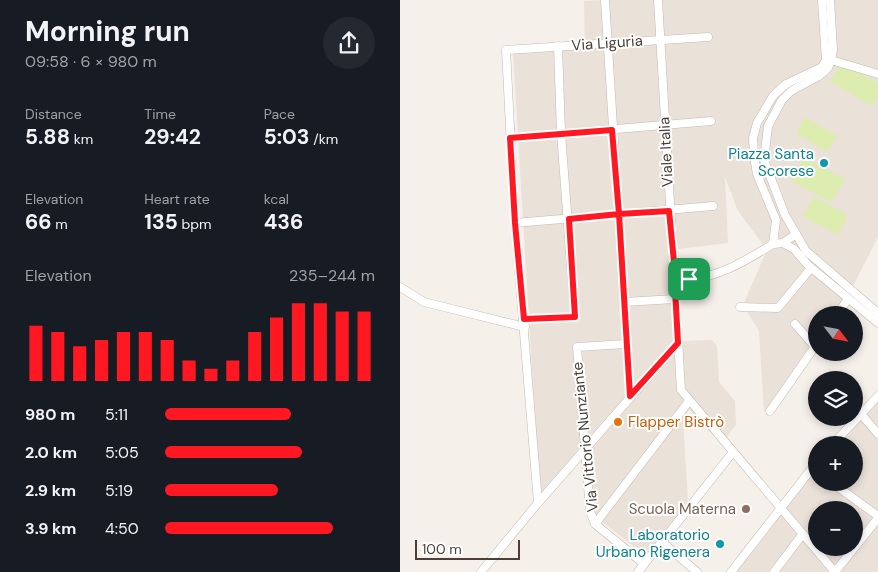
<!DOCTYPE html>
<html lang="en">
<head>
<meta charset="utf-8">
<style>
  body { margin:0; font-family:"DM Sans",sans-serif; background:#242831; color:#f1f3f6; height:100vh; display:flex; flex-direction:column; font-size:19px; white-space:nowrap }
  * { box-sizing:border-box; margin:0 }
  p { font-size:16px; color:#9ea1a6 }
  .icon { flex:none; width:28px; height:28px; fill:none; stroke:currentColor; stroke-width:2; stroke-linecap:round; stroke-linejoin:round }
  .map { position:relative; flex:1; overflow:hidden }
  .sheet { display:flex; flex-direction:column; background:#171b24; width:400px }
  .sheet>* { flex:none }
  .needle { width:32px; rotate:122deg }
  .tools { position:absolute; left:408px; top:306px; display:grid; gap:10px }
  .tools a { display:grid; place-items:center; width:55px; height:55px; border-radius:50%; background:#171b24; box-shadow:0 2px 8px #0003; font-size:25px }
  .scale { position:absolute; left:15px; bottom:12px; width:105px; box-sizing:border-box; padding-left:5px; border:2px solid #4b3f37; border-top:0; font-size:14px; line-height:18px; white-space:nowrap; color:#4b3f37; -webkit-text-stroke:4px #fff; paint-order:stroke }
  .pin { position:absolute; display:grid; place-items:center; width:42px; height:42px; color:#fff; margin:-21px; border-radius:10px; box-shadow:0 2px 8px #0006 }
  .round { display:grid; place-items:center; flex:none; width:52px; height:52px; border-radius:26px; background:#242831 }
  .head { display:flex; align-items:center; justify-content:space-between; height:85px; padding:0 25px }
  h1 { font-size:28px; font-weight:700; line-height:38px }
  .figures { display:grid; grid-template-columns:repeat(3,1fr); gap:8px; height:85px; padding:5px 25px }
  .figures div { display:grid; align-content:center }
  .figures b { font-size:21px; font-weight:700 }
  .figures small { font-size:14px; font-weight:400 }
  .figures p { font-size:14px }
  .chart { height:140px; padding:10px 25px }
  .chart p { display:flex; justify-content:space-between }
  .chart svg { width:100%; height:90px; margin-top:5px; stroke:#ff1822; stroke-width:6 }
  ul { padding:0 25px; list-style:none; font-size:16px }
  li { display:grid; grid-template-columns:80px 60px 1fr; align-items:center; height:38px }
  li i { height:12px; border-radius:6px; background:#ff1822 }
  main { display:flex; flex:1; min-height:0 }
  .map>svg:first-child { display:block }
  .residential { fill:#eae1d8; fill-rule:evenodd }
  .green { fill:#ddedb0 }
  .lines { fill:none; stroke-linecap:round; stroke-linejoin:round }
  .minor-casing { stroke:#c5b9ae; stroke-width:9 }
  .minor { stroke:#fff; stroke-width:8 }
  .route-casing { stroke:#fff; stroke-width:10 }
  .route { stroke:#ff1822; stroke-width:6 }
  .culture-dot { fill:#0f9aa8; stroke:#fff; stroke-width:2 }
  .food-dot { fill:#e8710a; stroke:#fff; stroke-width:2 }
  .education-dot { fill:#8d6e63; stroke:#fff; stroke-width:2 }
  .labels { text-anchor:middle; dominant-baseline:central; stroke-width:4; stroke-linejoin:round; paint-order:stroke }
  .street-label { font-size:15px; fill:#4b3f37; stroke:#fff }
  .culture-label { font-size:15px; fill:#0d838f; stroke:#fff; text-anchor:end }
  .food-label { font-size:15px; fill:#c56008; stroke:#fff; text-anchor:start }
  .education-label { font-size:15px; fill:#785e54; stroke:#fff; text-anchor:end }
</style>
</head>
<body>
<main>
<section class="sheet">
<div class="head"><div><h1>Morning run</h1><p>09:58 · 6 × 980 m</p></div><a class="round"><svg class="icon" aria-label="share" viewBox="0 0 24 24"><path d="M12 15V3M7 8l5-5 5 5M5 13v7h14v-7"/></svg></a></div>
<div class="figures">
<div><p>Distance</p><b>5.88<small> km</small></b></div>
<div><p>Time</p><b>29:42</b></div>
<div><p>Pace</p><b>5:03<small> /km</small></b></div>
</div>
<div class="figures">
<div><p>Elevation</p><b>66<small> m</small></b></div>
<div><p>Heart rate</p><b>135<small> bpm</small></b></div>
<div><p>kcal</p><b>436</b></div>
</div>
<div class="chart"><p><span>Elevation</span>235–244 m</p>
<svg viewBox="0 0 160 44" preserveAspectRatio="none"><path d="M5 44V17M15 44V20M25 44V27M35 44V24M45 44V20M55 44V20M65 44V24M75 44V34M85 44V38M95 44V34M105 44V20M115 44V13M125 44V6M135 44V6M145 44V10M155 44V10"/></svg>
</div>
<ul>
<li><b>980 m</b>5:11<i style="width:60%"></i></li>
<li><b>2.0 km</b>5:05<i style="width:65%"></i></li>
<li><b>2.9 km</b>5:19<i style="width:54%"></i></li>
<li><b>3.9 km</b>4:50<i style="width:80%"></i></li>
</ul>
</section>
<div class="map">
<svg width="478" height="572" viewBox="0 0 478 572">
  <rect width="100%" height="100%" fill="#f6f0ea"/>
  <g class="residential">
    <polygon points="205,0 478,0 478,237 454,284 432,315 416,315 416,337 364,412 359,331 343,305 367,250 338,211 325,177 328,243 278,249 283,341 312,340 317,346 319,382 335,401 336,425 321,444 289,409 283,419 288,502 246,556 196,517 188,439 140,494 139,488 113,51 185,48 184,1"/>
    <path d="M478 394V572H326L416 458V482H454V445H429ZM416 510H454V548H416Z"/>
  </g>
  <g class="green">
    <polygon points="441,65 478,82 478,95 472,106 429,81"/>
    <polygon points="405,117 437,136 427,152 396,133"/>
    <polygon points="403,158 445,179 432,202 391,181"/>
    <polygon points="414,197 448,215 438,235 403,216"/>
  </g>
  <g class="lines">
    <g class="minor-casing">
      <g id="minor">
        <polyline points="205,0 230,396"/>
        <polyline points="258,0 281,390 435,572"/>
        <polyline points="430,0 433,50 431,60"/>
        <polyline points="478,74 431,60 428,68 419,76 391,91 382,100 368,126 364,160 385,215 406,251 478,313"/>
        <polyline points="110,138 311,121"/>
        <polyline points="115,223 313,206"/>
        <polyline points="383,243 394,249 408,265 478,323"/>
        <polyline points="373,244 376,220 357,174 354,156 353,138 357,123 373,96 386,84 422,67 426,60 422,0"/>
        <path d="M289 279C321 277 346 260 373 244L383 243 396 234"/>
        <polyline points="0,287 24,302 125,327"/>
        <polyline points="224,302 275,299"/>
        <polyline points="340,307 378,308 411,268"/>
        <polyline points="437,315 448,299"/>
        <polyline points="124,319 175,317 161,133 158,46"/>
        <polyline points="395,324 415,347"/>
        <polyline points="226,344 177,347 190,511 195,524 244,564"/>
        <polyline points="370,411 416,345"/>
        <polyline points="461,414 478,434"/>
        <polyline points="432,445 478,396"/>
        <polyline points="431,482 478,516"/>
        <polyline points="138,503 115,223 106,50 308,37"/>
        <polyline points="195,524 289,401"/>
        <polyline points="262,542 297,572"/>
        <polyline points="81,572 138,503 278,343"/>
        <polyline points="238,572 333,452"/>
        <polyline points="331,572 416,463"/>
        <polyline points="374,572 402,535"/>
        <polyline points="435,572 478,518"/>
      </g>
    </g>
    <use href="#minor" class="minor"/>
  </g>
  <g class="lines">
    <g class="route-casing">
      <polyline id="route" points="289,279 275,272 269,211 219,214 212,130 110,138 115,223 124,319 175,317 169,219 219,214 230,396 278,343 275,289 289,279"/>
    </g>
    <use href="#route" class="route"/>
  </g>
  <g class="culture-dot">
    <circle cx="424" cy="163" r="5"/>
    <circle cx="320" cy="544" r="5"/>
  </g>
  <circle class="food-dot" cx="218" cy="422" r="5"/>
  <circle class="education-dot" cx="346" cy="509" r="5"/>
  <g class="labels">
    <g class="street-label">
      <text transform="translate(207 43) rotate(-4)">Via Liguria</text>
      <text transform="translate(266 152) rotate(-93)">Viale Italia</text>
      <text transform="translate(185 437) rotate(-96)">Via Vittorio Nunziante</text>
    </g>
    <g class="culture-label">
      <text x="414" y="154">Piazza Santa<tspan x="414" dy="17">Scorese</tspan></text>
      <text x="310" y="535">Laboratorio<tspan x="310" dy="17">Urbano Rigenera</tspan></text>
    </g>
    <g class="food-label">
      <text x="228" y="422">Flapper Bistrò</text>
    </g>
    <g class="education-label">
      <text x="336" y="509">Scuola Materna</text>
    </g>
  </g>
</svg>
<div class="tools">
<a><svg class="needle" viewBox="-14 -14 28 28"><path d="M0-13l5 13h-10z" fill="#e53935"/><path d="M0 13l5-13h-10z" fill="#9ea1a6"/></svg></a>
<a><svg class="icon" aria-label="layers" viewBox="0 0 24 24"><path d="M12 4l9 5-9 5-9-5zM3 14l9 5 9-5"/></svg></a>
<a>+</a>
<a>−</a>
</div>
<div class="scale">100 m</div>
<div class="pin" style="left:289px;top:279px;background:#1e9e55"><svg class="icon" aria-label="arrive" viewBox="0 0 24 24"><path d="M6 21V4h12l-3 4 3 4H6"/></svg></div>
</div>
</main>
</body>
</html>
